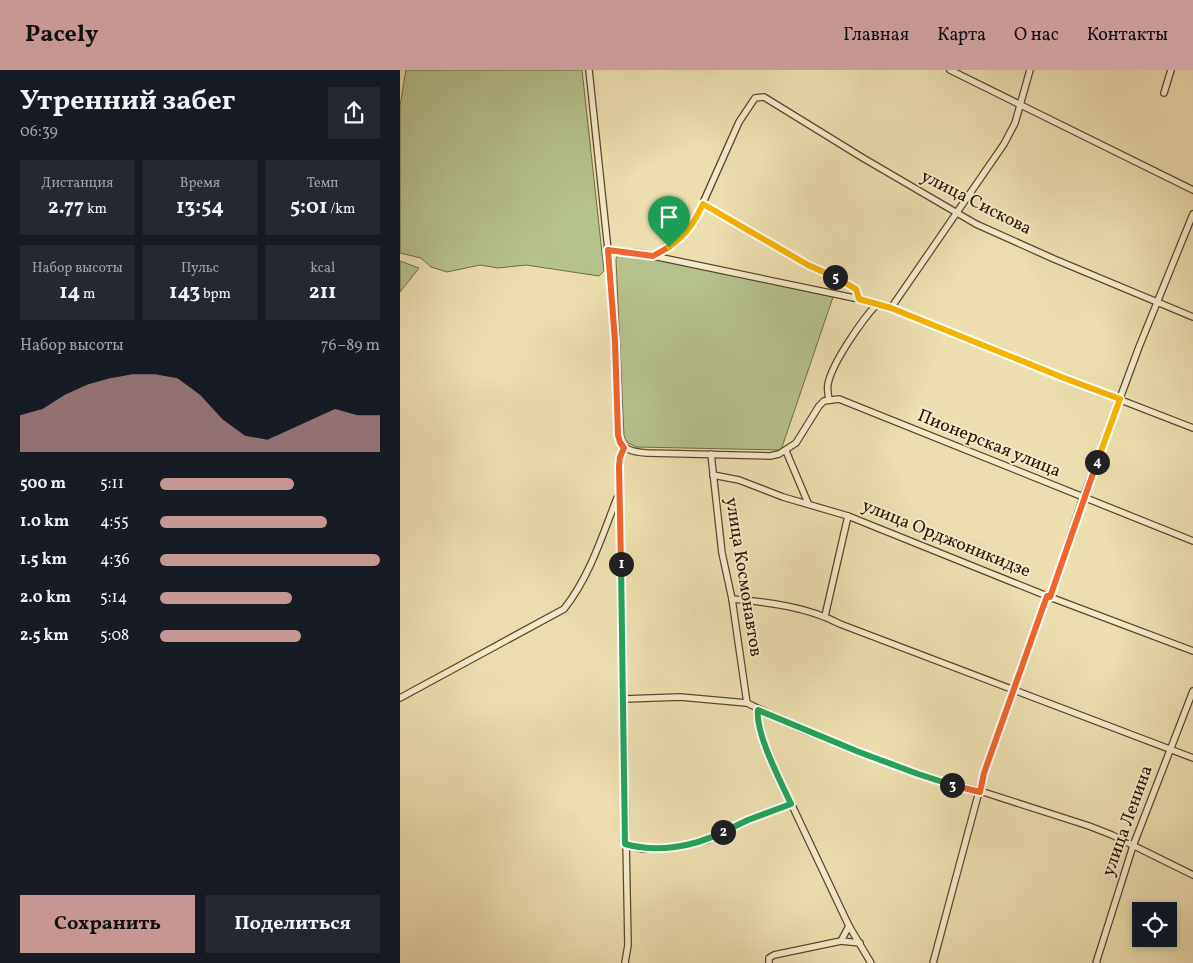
<!DOCTYPE html>
<html lang="ru">
<head>
<meta charset="utf-8">
<style>
  body { margin:0; font-family:Vollkorn,serif; background:#242831; color:#f1f3f6; height:100vh; display:flex; flex-direction:column; font-size:19px; white-space:nowrap }
  * { box-sizing:border-box; margin:0 }
  p { font-size:16px; color:#9ea1a6 }
  .icon { flex:none; width:28px; height:28px; fill:none; stroke:currentColor; stroke-width:2; stroke-linecap:round; stroke-linejoin:round }
  .map { position:relative; flex:1; overflow:hidden }
  .side { display:flex; flex-direction:column; background:#171b24; width:400px }
  .side>* { flex:none }
  .controls { position:absolute; left:732px; top:832px; display:grid; gap:10px }
  .controls a { display:grid; place-items:center; width:45px; height:45px; border-radius:0px; background:#171b24; box-shadow:0 2px 8px #0003; font-size:25px }
  .pin { position:absolute; display:grid; place-items:center; width:42px; height:42px; color:#fff; margin:-51px -21px; border-radius:50% 50% 50% 0; rotate:-45deg; box-shadow:0 0 5px #0007 }
  .pin .icon { rotate:45deg }
  .km { position:absolute; width:25px; height:25px; margin:-12px; border-radius:50%; background:#222; color:#fff; font-size:14px; line-height:25px; text-align:center }
  .round { display:grid; place-items:center; flex:none; width:52px; height:52px; border-radius:0px; background:#242831 }
  .headline { display:flex; align-items:center; justify-content:space-between; height:85px; padding:0 20px }
  h1 { font-size:28px; font-weight:700; line-height:38px }
  .figures { display:grid; grid-template-columns:repeat(3,1fr); gap:8px; height:85px; padding:5px 20px }
  .figures div { display:grid; align-content:center; border-radius:0px; background:#242831; text-align:center }
  .figures b { font-size:21px; font-weight:700 }
  .figures small { font-size:14px; font-weight:400 }
  .figures p { font-size:14px }
  .chart { height:140px; padding:10px 20px }
  .chart p { display:flex; justify-content:space-between }
  .chart svg { width:100%; height:90px; margin-top:5px; fill:#c59692; opacity:.7 }
  .button { display:flex; gap:10px; margin-top:auto; padding:10px 20px }
  .button a { flex:1; height:58px; border-radius:0px; background:#c59692; color:#111; font-size:20px; font-weight:700; line-height:58px; text-align:center }
  .button a+a { background:#242831; color:#f1f3f6 }
  ul { padding:0 20px; list-style:none; font-size:16px }
  li { display:grid; grid-template-columns:80px 60px 1fr; align-items:center; height:38px }
  li i { height:12px; border-radius:6px; background:#c59692 }
  header { display:flex; align-items:center; gap:30px; box-sizing:border-box; height:70px; padding:0 25px; background:#c59692; color:#111 }
  header strong { font-size:24px }
  nav { display:flex; gap:28px; margin-inline-start:auto; font-size:18px }
  main { display:flex; flex:1; min-height:0 }
  .map>svg:first-child { display:block }
  .green { fill:#b6c28c; stroke:#706c46 }
  .lines { fill:none; stroke-linecap:round; stroke-linejoin:round }
  .minor-casing { stroke:#5a472c; stroke-width:8 }
  .minor { stroke:#f3eaca; stroke-width:5.5 }
  .split-1-casing { stroke:#fff; stroke-width:10 }
  .split-2-casing { stroke:#fff; stroke-width:10 }
  .split-3-casing { stroke:#fff; stroke-width:10 }
  .split-4-casing { stroke:#fff; stroke-width:10 }
  .split-5-casing { stroke:#fff; stroke-width:10 }
  .split-6-casing { stroke:#fff; stroke-width:10 }
  .split-1 { stroke:#f0652b; stroke-width:6 }
  .split-2 { stroke:#22a559; stroke-width:6 }
  .split-3 { stroke:#22a559; stroke-width:6 }
  .split-4 { stroke:#f0652b; stroke-width:6 }
  .split-5 { stroke:#f5b400; stroke-width:6 }
  .split-6 { stroke:#f5b400; stroke-width:6 }
  .labels { text-anchor:middle; dominant-baseline:central; stroke-width:4; stroke-linejoin:round; paint-order:stroke }
  .street-label { font-size:18px; fill:#2a1500; stroke:#f3eaca }
</style>
</head>
<body>
<header>
<strong>Pacely</strong>
<nav><a>Главная</a><a>Карта</a><a>О нас</a><a>Контакты</a></nav>
</header>
<main>
<section class="side">
<div class="headline"><div><h1>Утренний забег</h1><p>06:39</p></div><a class="round"><svg class="icon" aria-label="share" viewBox="0 0 24 24"><path d="M12 15V3M7 8l5-5 5 5M5 13v7h14v-7"/></svg></a></div>
<div class="figures">
<div><p>Дистанция</p><b>2.77<small> km</small></b></div>
<div><p>Время</p><b>13:54</b></div>
<div><p>Темп</p><b>5:01<small> /km</small></b></div>
</div>
<div class="figures">
<div><p>Набор высоты</p><b>14<small> m</small></b></div>
<div><p>Пульс</p><b>143<small> bpm</small></b></div>
<div><p>kcal</p><b>211</b></div>
</div>
<div class="chart"><p><span>Набор высоты</span>76–89 m</p>
<svg viewBox="0 0 160 44" preserveAspectRatio="none"><path d="M0 44V26L10 23L20 16L30 11L40 8L50 6L60 6L70 8L80 16L90 28L100 36L110 38L120 33L130 28L140 23L150 26L160 26V44z"/></svg>
</div>
<ul>
<li><b>500 m</b>5:11<i style="width:61%"></i></li>
<li><b>1.0 km</b>4:55<i style="width:76%"></i></li>
<li><b>1.5 km</b>4:36<i style="width:100%"></i></li>
<li><b>2.0 km</b>5:14<i style="width:60%"></i></li>
<li><b>2.5 km</b>5:08<i style="width:64%"></i></li>
</ul>
<div class="button"><a>Сохранить</a><a>Поделиться</a></div>
</section>
<div class="map">
<svg width="793" height="893" viewBox="0 0 793 893">
  <rect width="100%" height="100%" fill="#ecdeae"/>
  <filter id="stains"><feTurbulence type="fractalNoise" baseFrequency=".004" numOctaves="4"/><feColorMatrix values="0 0 0 0 .2 0 0 0 0 .09 0 0 0 0 .02 0 0 0 .5 -.17"/></filter>
  <radialGradient id="worn" r=".72"><stop offset=".6" stop-color="#630" stop-opacity="0"/><stop offset="1" stop-color="#630" stop-opacity=".3"/></radialGradient>
  <g class="green">
    <polygon points="6,0 182,0 204,201 199,206 126,195 98,198 80,195 47,202 31,197 21,188 0,183 0,36"/>
    <polygon points="223,184 246,187 433,227 381,380 236,377 227,372 224,366 216,189 218,185"/>
    <polygon points="0,191 19,198 0,222"/>
  </g>
  <g class="lines">
    <g class="minor-casing">
      <g id="minor">
        <path d="M189 0 208 180 215 271 218 365C222 380 232 382 247 383L370 386 379 384 396 373 419 336 424 331 439 329 793 471"/>
        <polyline points="550,0 793,120"/>
        <polyline points="764,23 771,0"/>
        <polyline points="303,134 408,195 445,212 455,219 459,229"/>
        <polyline points="208,180 239,183 459,229 491,238 664,308 793,358"/>
        <path d="M253 186C270 177 282 168 294 153L339 52 355 28 364 27 463 88 576 154 654 189 793 247"/>
        <polyline points="491,238 604,74 615,53 630,0"/>
        <path d="M429 330C428 324 427 319 428 314 432 293 462 250 477 234"/>
        <polyline points="224,378 220,387 219,396 228,875 225,893"/>
        <polyline points="386,381 408,433"/>
        <polyline points="311,384 322,483 332,529 347,633"/>
        <polyline points="313,405 339,410 383,427 448,446 647,526 793,581"/>
        <polyline points="650,527 683,428 739,277 793,144"/>
        <path d="M332 529C368 532 408 537 440 554L793 688"/>
        <polyline points="425,546 448,446"/>
        <path d="M0 628 164 539C190 506 202 466 217 428"/>
        <polyline points="224,629 280,627 347,633 401,659 517,704 545,713 580,721 689,756 712,765 793,805"/>
        <path d="M358 640C356 657 367 677 372 693L449 856 471 893"/>
        <polyline points="225,774 242,779 285,776 308,770 348,750 391,734"/>
        <polyline points="441,871 460,873"/>
        <polyline points="369,893 369,888 374,885 441,871 449,856"/>
        <polyline points="533,893 584,703 647,526"/>
        <polyline points="696,893 733,776 793,621"/>
      </g>
    </g>
    <use href="#minor" class="minor"/>
  </g>
  <g class="lines">
    <g class="split-1-casing">
      <polyline id="split-1" points="221,494 219,396 220,387 224,378 220,372 218,365 215,271 208,180 253,186 269,177"/>
    </g>
    <g class="split-2-casing">
      <path id="split-2" d="M221 494 225 774C257 783 293 777 323 762"/>
    </g>
    <g class="split-3-casing">
      <path id="split-3" d="M323 762 348 750 391 734C381 712 355 663 358 640L459 682 518 704 552 715"/>
    </g>
    <g class="split-4-casing">
      <polyline id="split-4" points="552,715 580,722 584,703 647,526 650,527 697,392"/>
    </g>
    <g class="split-5-casing">
      <polyline id="split-5" points="435,207 456,219 459,229 491,238 664,308 720,329 697,392"/>
    </g>
    <g class="split-6-casing">
      <path id="split-6" d="M269 177C287 164 294 153 303 134L408 195 435 207"/>
    </g>
    <use href="#split-1" class="split-1"/>
    <use href="#split-2" class="split-2"/>
    <use href="#split-3" class="split-3"/>
    <use href="#split-4" class="split-4"/>
    <use href="#split-5" class="split-5"/>
    <use href="#split-6" class="split-6"/>
  </g>
  <g class="labels">
    <g class="street-label">
      <text transform="translate(576 133) rotate(27)">улица Сискова</text>
      <text transform="translate(589 374) rotate(22)">Пионерская улица</text>
      <text transform="translate(546 469) rotate(22)">улица Орджоникидзе</text>
      <text transform="translate(343 507) rotate(81)">улица Космонавтов</text>
      <text transform="translate(728 751) rotate(-70)">улица Ленина</text>
    </g>
  </g>
  <rect width="100%" height="100%" filter="url(#stains)"/>
  <rect width="100%" height="100%" fill="url(#worn)"/>
</svg>
<div class="controls">
<a><svg class="icon" aria-label="locate" viewBox="0 0 24 24"><circle cx="12" cy="12" r="6"/><path d="M12 2v4M12 18v4M2 12h4M18 12h4"/></svg></a>
</div>
<div class="pin" style="left:269px;top:177px;background:#1e9e55"><svg class="icon" aria-label="arrive" viewBox="0 0 24 24"><path d="M6 21V4h12l-3 4 3 4H6"/></svg></div>
<b class="km" style="left:221px;top:494px">1</b>
<b class="km" style="left:323px;top:762px">2</b>
<b class="km" style="left:552px;top:715px">3</b>
<b class="km" style="left:697px;top:392px">4</b>
<b class="km" style="left:435px;top:207px">5</b>
</div>
</main>
</body>
</html>
